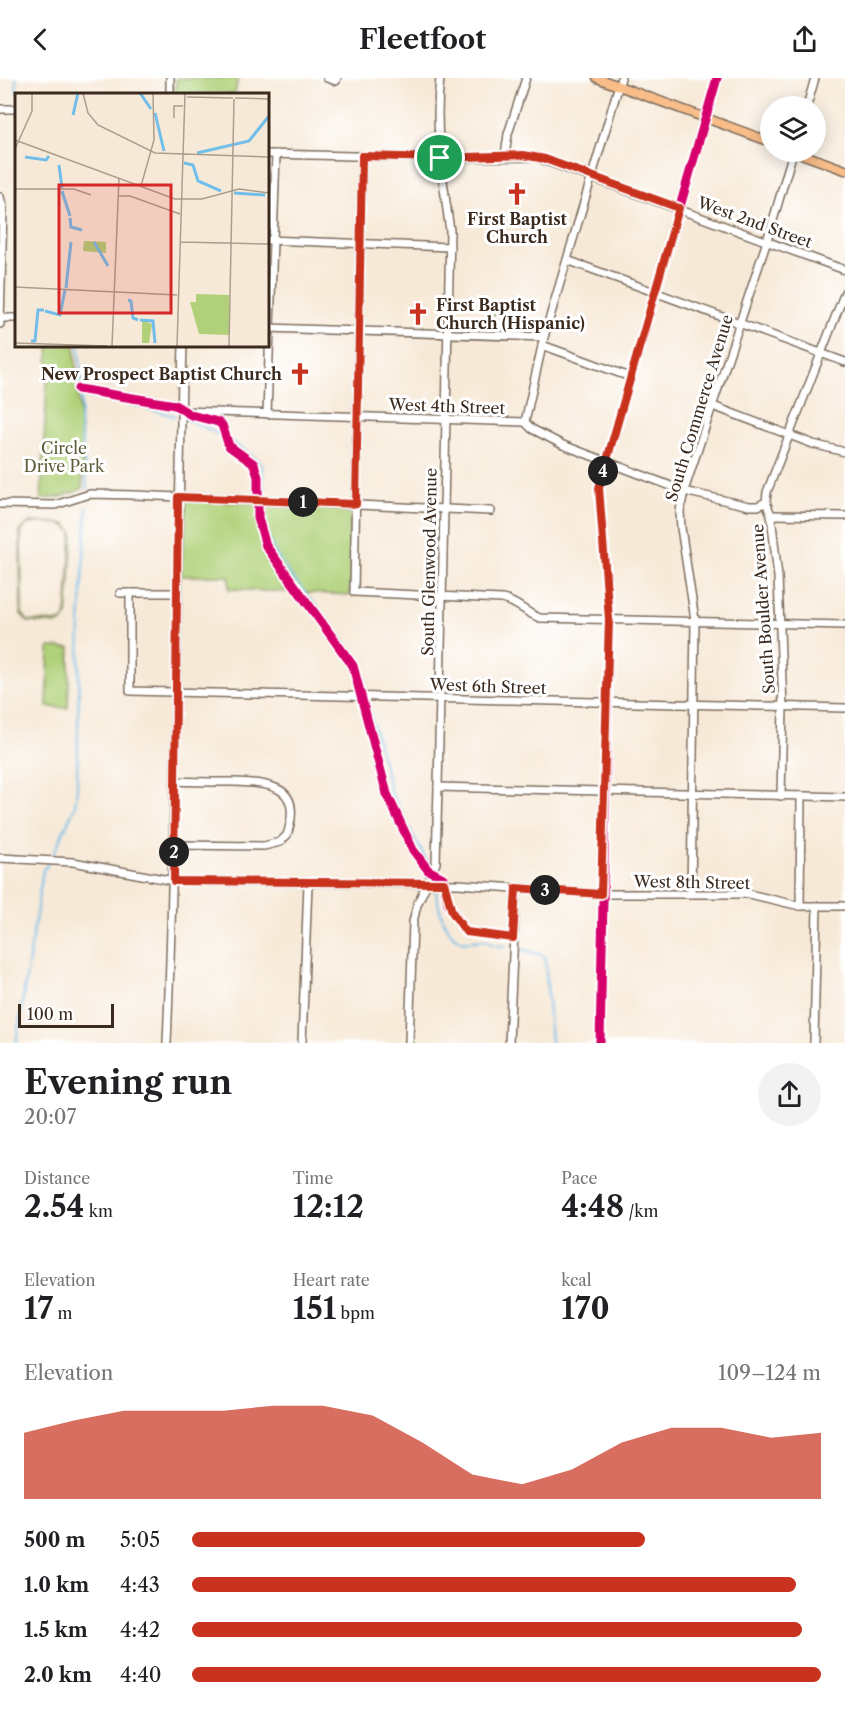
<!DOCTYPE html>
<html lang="en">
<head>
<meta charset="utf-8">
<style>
  body { margin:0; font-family:"Libre Caslon Text",serif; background:#f2f2f2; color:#202124; height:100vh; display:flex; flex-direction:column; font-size:22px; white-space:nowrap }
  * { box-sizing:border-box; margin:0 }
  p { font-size:20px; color:#757577 }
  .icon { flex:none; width:33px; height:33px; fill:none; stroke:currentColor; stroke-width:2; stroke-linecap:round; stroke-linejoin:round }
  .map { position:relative; height:965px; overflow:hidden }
  .side { display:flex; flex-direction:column; background:#fff; flex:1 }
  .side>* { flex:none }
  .controls { position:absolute; left:760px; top:18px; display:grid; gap:12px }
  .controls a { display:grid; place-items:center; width:66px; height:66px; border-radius:50%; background:#fff; box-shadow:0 3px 15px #0003; font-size:30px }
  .scale { position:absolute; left:18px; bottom:15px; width:96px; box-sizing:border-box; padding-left:6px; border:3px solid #3b2a1e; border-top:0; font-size:16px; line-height:21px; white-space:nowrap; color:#3b2a1e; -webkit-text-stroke:4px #fff; paint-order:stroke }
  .pin { position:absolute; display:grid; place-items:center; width:51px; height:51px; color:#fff; margin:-26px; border:3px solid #fff; border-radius:50%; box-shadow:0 2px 6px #0007 }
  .km { position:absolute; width:30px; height:30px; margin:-15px; border-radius:50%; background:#222; color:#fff; font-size:16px; line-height:30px; text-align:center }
  .round { display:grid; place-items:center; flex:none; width:63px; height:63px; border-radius:32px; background:#f2f2f2 }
  .headline { display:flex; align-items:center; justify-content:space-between; height:102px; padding:0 24px }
  h1 { font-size:33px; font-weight:800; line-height:45px }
  .metrics { display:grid; grid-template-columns:repeat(3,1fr); gap:9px; height:102px; padding:6px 24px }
  .metrics div { display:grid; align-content:center }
  .metrics b { font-size:30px; font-weight:800 }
  .metrics small { font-size:16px; font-weight:400 }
  .metrics p { font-size:16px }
  .chart { height:168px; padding:12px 24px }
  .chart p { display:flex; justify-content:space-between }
  .chart svg { width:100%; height:108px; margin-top:6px; fill:#c8321e; opacity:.7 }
  ul { padding:0 24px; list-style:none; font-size:20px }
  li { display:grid; grid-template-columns:96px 72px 1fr; align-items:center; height:45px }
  li i { height:15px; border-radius:8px; background:#c8321e }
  header { display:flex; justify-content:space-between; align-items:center; height:78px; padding:0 24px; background:#fff; font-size:27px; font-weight:800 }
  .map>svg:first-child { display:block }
  .green { fill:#b0d179; stroke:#767e4c; stroke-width:1.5; fill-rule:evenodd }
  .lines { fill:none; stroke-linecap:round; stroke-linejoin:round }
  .stream { stroke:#71beeb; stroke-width:2 }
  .minor-casing { stroke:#7d6d5f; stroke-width:10 }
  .major-casing { stroke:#7d6d5f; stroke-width:11 }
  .minor { stroke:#fff; stroke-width:7 }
  .major { stroke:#f8bd89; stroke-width:8 }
  .cycleway-casing { stroke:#fff; stroke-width:13 }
  .cycleway { stroke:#d6006c; stroke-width:9 }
  .route-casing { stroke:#fff; stroke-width:12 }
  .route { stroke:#c8321e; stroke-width:8 }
  .labels { text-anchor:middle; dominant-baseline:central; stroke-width:6; stroke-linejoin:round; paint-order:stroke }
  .poi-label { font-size:16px; font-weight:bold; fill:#3b2a1e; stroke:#fff }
  .street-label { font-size:16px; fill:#3b2a1e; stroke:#fff }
  .park-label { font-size:16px; fill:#5e5c39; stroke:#fff }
  .inset-river { fill:none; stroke:#71beeb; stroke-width:3 }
  .inset-road { fill:none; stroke:#ac9d8d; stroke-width:1.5 }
  .view { fill:#d62828; fill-opacity:0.15; stroke:#d62828; stroke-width:3 }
  .inset-edge { fill:none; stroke:#3b2a1e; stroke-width:3 }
</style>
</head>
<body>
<header><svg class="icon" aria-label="back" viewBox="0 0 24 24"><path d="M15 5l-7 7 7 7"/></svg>Fleetfoot<svg class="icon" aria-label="share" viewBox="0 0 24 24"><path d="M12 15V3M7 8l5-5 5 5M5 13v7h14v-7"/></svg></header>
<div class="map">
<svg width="845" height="965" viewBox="0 0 845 965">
  <rect width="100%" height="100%" fill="#fff"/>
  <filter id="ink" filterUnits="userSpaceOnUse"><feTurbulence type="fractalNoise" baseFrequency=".0167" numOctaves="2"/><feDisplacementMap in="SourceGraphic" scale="12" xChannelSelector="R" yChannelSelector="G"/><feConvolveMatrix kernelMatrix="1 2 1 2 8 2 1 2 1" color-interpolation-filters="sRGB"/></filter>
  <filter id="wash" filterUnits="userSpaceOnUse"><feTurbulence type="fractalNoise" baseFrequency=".008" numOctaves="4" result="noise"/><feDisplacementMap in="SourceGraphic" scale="24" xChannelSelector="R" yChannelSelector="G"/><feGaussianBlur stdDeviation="1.35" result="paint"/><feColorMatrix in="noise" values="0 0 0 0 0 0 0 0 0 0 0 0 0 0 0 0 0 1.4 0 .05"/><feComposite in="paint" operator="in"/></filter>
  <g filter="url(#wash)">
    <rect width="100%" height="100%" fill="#f7e9d7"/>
    <g class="green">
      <polygon points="176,0 238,0 235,16 175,16"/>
      <polygon points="491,225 515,225 514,237 491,237"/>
      <path d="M49 267H75C76 315 85 363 82 411L61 419 41 421Z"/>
      <polygon points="185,422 344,429 350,431 350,517 229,511 229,498 181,498 183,428"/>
      <path d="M30 444 66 446 73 455 67 538 59 546 28 544 21 536 20 453ZM27 446C40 444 65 441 72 455L66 538 62 544 28 543 22 535 21 454Z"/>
      <polygon points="49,569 70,570 68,630 47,629"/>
    </g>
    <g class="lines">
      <g class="stream">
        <polyline points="16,0 17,16"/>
        <polyline points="79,267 82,315 85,318 124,324 175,338"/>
        <polyline points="82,315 80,345 87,412"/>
        <path d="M186 341C213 352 241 367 262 387L264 417"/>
        <path d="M263 431C266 447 268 463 276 476 297 512 362 572 366 612"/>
        <polyline points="367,623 391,715 429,788"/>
        <polyline points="53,777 75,728 77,709 80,545 87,429"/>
        <path d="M435 810C438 827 444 857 462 863 469 865 478 862 486 862L491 866 507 869"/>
        <polyline points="517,870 545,878 551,965"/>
        <polyline points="16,965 43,792 48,786"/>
      </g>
    </g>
  </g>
  <g filter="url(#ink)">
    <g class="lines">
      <g class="minor-casing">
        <g id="minor">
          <polyline points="327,0 336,3 337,0"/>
          <polyline points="170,16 170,0"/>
          <polyline points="807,28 815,0"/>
          <polyline points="0,31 16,31"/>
          <polyline points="267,76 440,80 535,79 845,192"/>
          <path d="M362 78 354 514 502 521C518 524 525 535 540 540L845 547"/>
          <polyline points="505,78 508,56 526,0"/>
          <polyline points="0,119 3,130 0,246"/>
          <polyline points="267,162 450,169"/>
          <polyline points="567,182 845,284"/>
          <polyline points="0,240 16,240"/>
          <polyline points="267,250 544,259"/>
          <polyline points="542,267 630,299"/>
          <polyline points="713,328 813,366 845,374"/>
          <polyline points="181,333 525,344 532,351 563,367 684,413 749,428 758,428 766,424"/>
          <polyline points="267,336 276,76"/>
          <polyline points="525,344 544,259 621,0"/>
          <polyline points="0,426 55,427 90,416 134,417 491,433"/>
          <polyline points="771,437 845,438"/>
          <polyline points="120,515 177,515"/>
          <polyline points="130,515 130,613 845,630"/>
          <polyline points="438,709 845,719"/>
          <polyline points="781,718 783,630 778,499 771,437 766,424 767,414 845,214"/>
          <path d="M174 767 264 768 280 764 287 757C304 707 270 705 232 704 213 704 194 704 175 703"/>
          <polyline points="0,780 73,784 174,803 458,806 601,816 749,816 800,828 845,828"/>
          <polyline points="691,816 695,542 681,450 680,433 684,413 767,163 793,74"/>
          <polyline points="800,828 801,718"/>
          <path d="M167 965C177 732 176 500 183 267"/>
          <polyline points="302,965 308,806"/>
          <path d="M409 965 413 844 417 827 436 785 438 709 450 153C443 102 434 51 440 0"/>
          <polyline points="509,965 516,810"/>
          <polyline points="600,965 609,541 599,410 717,0"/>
          <polyline points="814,965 817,828"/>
        </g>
      </g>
      <g class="major-casing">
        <g id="major">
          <polyline points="597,0 771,64"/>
          <polyline points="796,74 845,92"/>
        </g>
      </g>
      <use href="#minor" class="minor"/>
      <use href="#major" class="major"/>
      <g class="cycleway-casing">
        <g id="cycleway">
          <polyline points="78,311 175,327 191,337 218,344 222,347 229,368 254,386 258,399 258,440 266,468 353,588 387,716 413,772 428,792 443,800 448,826 466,854 513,860"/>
          <polyline points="600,965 609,541 599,410 717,0"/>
        </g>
      </g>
      <use href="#cycleway" class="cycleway"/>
    </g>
  </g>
  <g class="lines" filter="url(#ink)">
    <g class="route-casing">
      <polygon id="route" points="523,77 545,81 679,130 599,410 609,541 601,816 516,810 513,860 466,854 452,834 444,805 174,803 178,419 356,426 362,78 440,80"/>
    </g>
    <use href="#route" class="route"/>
  </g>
  <defs>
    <g id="church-bare" transform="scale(1.8)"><path d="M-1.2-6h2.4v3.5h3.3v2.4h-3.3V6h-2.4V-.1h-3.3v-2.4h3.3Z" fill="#c8321e" stroke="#fff" stroke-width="2.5" paint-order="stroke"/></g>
  </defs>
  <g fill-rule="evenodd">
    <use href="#church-bare" x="517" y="116"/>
    <use href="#church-bare" x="418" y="236"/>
    <use href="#church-bare" x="300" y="296"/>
  </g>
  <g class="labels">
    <g class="poi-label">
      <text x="517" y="141">First Baptist<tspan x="517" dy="18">Church</tspan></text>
      <text x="436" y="227" text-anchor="start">First Baptist<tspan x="436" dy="18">Church (Hispanic)</tspan></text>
      <text x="282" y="296" text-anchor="end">New Prospect Baptist Church</text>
    </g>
    <g class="street-label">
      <text transform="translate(755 144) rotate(20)">West 2nd Street</text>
      <text transform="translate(447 328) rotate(2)">West 4th Street</text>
      <text transform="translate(699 330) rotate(-73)">South Commerce Avenue</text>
      <text transform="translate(429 484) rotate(-89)">South Glenwood Avenue</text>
      <text transform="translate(763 531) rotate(-94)">South Boulder Avenue</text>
      <text transform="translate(488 608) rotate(2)">West 6th Street</text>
      <text transform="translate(692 804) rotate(1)">West 8th Street</text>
    </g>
    <g class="park-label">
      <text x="64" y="370">Circle<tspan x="64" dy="18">Drive Park</tspan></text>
    </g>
  </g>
  <g transform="translate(15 15)">
    <rect width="254" height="254" fill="#f7e9d7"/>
    <path d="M69 148 91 149V160L68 158ZM181 201 214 202V242L184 241 175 209H181ZM127 227 137 231 134 250H127Z" fill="#b0d179"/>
    <path class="inset-river" d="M125 0 136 16M140 20 149 58M58 22 63 0M182 60 234 48 254 23M10 64 31 67 34 63M169 70 178 72 183 88 206 98M44 72 47 95M47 98 55 123M219 100 250 102M55 125 56 134 67 137M79 149 93 173M51 195 56 149M113 207 116 208 118 225 123 227M30 218 45 222 50 197M125 227 138 228 140 250M16 248H20L23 217H29"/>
    <path class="inset-road" d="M68 0 73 20 83 32 140 60 254 64M172 4 218 5M220 5 254 6M159 25V13H168M0 47 160 106H187L224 96 254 100M0 56 17 18V0M126 93 139 47 138 0M0 96H59L76 102M103 103H115L165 121M166 149 254 151M0 194 162 202M0 250 92 253M97 253 104 85M162 253 170 0M214 253 219 6"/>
    <path class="view" d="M44 92H156V220H44Z"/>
    <rect width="254" height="254" class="inset-edge"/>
  </g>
</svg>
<div class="controls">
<a><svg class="icon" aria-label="layers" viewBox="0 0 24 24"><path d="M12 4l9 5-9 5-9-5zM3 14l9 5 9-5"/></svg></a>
</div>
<div class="scale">100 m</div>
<div class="pin" style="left:440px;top:80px;background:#1e9e55"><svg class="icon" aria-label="arrive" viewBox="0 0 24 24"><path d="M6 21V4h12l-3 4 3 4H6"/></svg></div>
<b class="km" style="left:303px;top:424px">1</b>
<b class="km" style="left:174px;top:774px">2</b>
<b class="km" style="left:545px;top:812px">3</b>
<b class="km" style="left:603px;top:393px">4</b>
</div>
<section class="side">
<div class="headline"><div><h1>Evening run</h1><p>20:07</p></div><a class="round"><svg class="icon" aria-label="share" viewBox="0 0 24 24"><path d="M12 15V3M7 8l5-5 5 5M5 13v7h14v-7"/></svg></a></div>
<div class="metrics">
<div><p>Distance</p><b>2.54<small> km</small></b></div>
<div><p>Time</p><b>12:12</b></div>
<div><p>Pace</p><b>4:48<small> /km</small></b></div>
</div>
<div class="metrics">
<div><p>Elevation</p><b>17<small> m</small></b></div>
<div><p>Heart rate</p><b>151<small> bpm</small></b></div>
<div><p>kcal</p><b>170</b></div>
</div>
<div class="chart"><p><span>Elevation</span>109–124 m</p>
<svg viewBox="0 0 160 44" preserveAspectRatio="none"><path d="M0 44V17L10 12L20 8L30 8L40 8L50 6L60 6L70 10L80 21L90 34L100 38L110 32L120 21L130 15L140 15L150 19L160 17V44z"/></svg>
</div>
<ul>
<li><b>500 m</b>5:05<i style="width:72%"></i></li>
<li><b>1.0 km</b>4:43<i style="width:96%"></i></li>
<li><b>1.5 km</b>4:42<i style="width:97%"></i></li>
<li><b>2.0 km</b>4:40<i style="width:100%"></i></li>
</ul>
</section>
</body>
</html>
